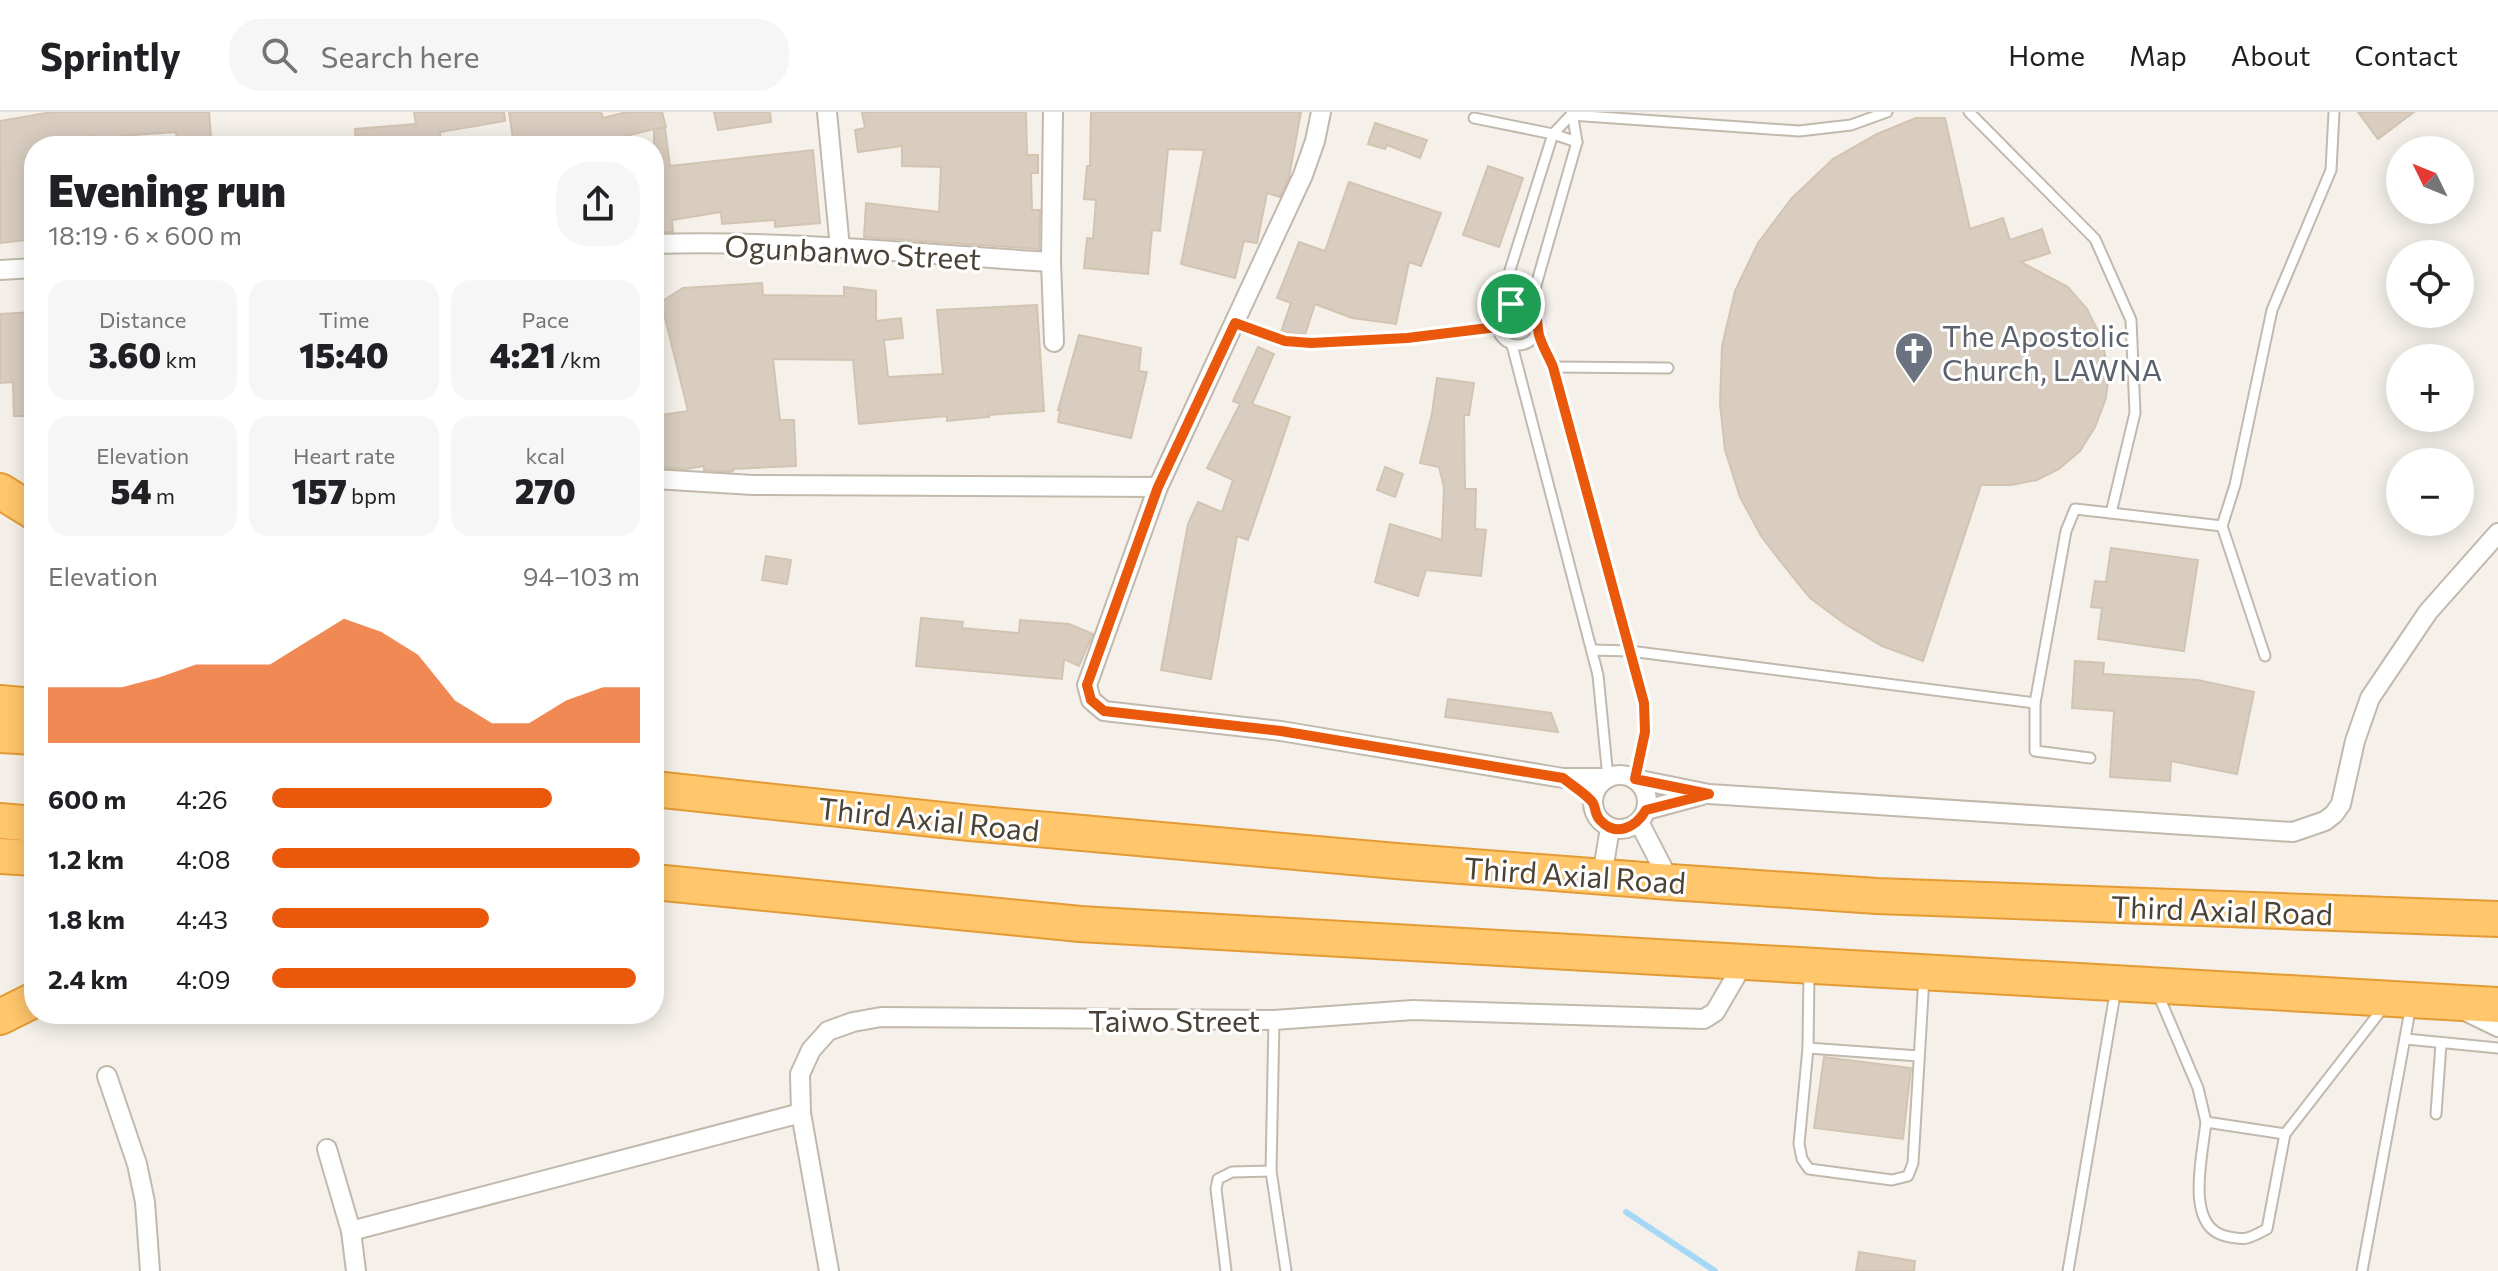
<!DOCTYPE html>
<html lang="en">
<head>
<meta charset="utf-8">
<style>
  body { margin:0; font-family:Commissioner,sans-serif; background:#f6f6f6; color:#202124; height:100vh; display:flex; flex-direction:column; font-size:30px; white-space:nowrap }
  * { box-sizing:border-box; margin:0 }
  p { font-size:26px; color:#757577 }
  .icon { flex:none; width:44px; height:44px; fill:none; stroke:currentColor; stroke-width:2; stroke-linecap:round; stroke-linejoin:round }
  .map { position:relative; flex:1; overflow:hidden }
  .drawer { position:absolute; left:24px; top:24px; width:640px; height:888px; display:flex; flex-direction:column; background:#fff; border-radius:32px; box-shadow:0 4px 20px #0003 }
  .drawer>* { flex:none }
  .needle { width:52px; rotate:313deg }
  .buttons { position:absolute; left:2386px; top:24px; display:grid; gap:16px }
  .buttons a { display:grid; place-items:center; width:88px; height:88px; border-radius:50%; background:#fff; box-shadow:0 4px 20px #0003; font-size:40px }
  .pin { position:absolute; display:grid; place-items:center; width:68px; height:68px; color:#fff; margin:-34px; border:4px solid #fff; border-radius:50%; box-shadow:0 2px 8px #0007 }
  .round { display:grid; place-items:center; flex:none; width:84px; height:84px; border-radius:32px; background:#f6f6f6 }
  .headline { display:flex; align-items:center; justify-content:space-between; height:136px; padding:0 24px }
  h1 { font-size:44px; font-weight:800; line-height:60px }
  .stats { display:grid; grid-template-columns:repeat(3,1fr); gap:12px; height:136px; padding:8px 24px }
  .stats div { display:grid; align-content:center; border-radius:20px; background:#f6f6f6; text-align:center }
  .stats b { font-size:34px; font-weight:800 }
  .stats small { font-size:22px; font-weight:400 }
  .stats p { font-size:22px }
  .chart { height:224px; padding:16px 24px }
  .chart p { display:flex; justify-content:space-between }
  .chart svg { width:100%; height:144px; margin-top:8px; fill:#ea580c; opacity:.7 }
  ul { padding:0 24px; list-style:none; font-size:26px }
  li { display:grid; grid-template-columns:128px 96px 1fr; align-items:center; height:60px }
  li i { height:20px; border-radius:10px; background:#ea580c }
  header { display:flex; align-items:center; gap:48px; box-sizing:border-box; height:112px; padding:0 40px; background:#fff; border-bottom:2px solid #e0e0e0 }
  header strong { font-size:38px }
  nav { display:flex; gap:44px; margin-inline-start:auto; font-size:28px }
  .search { width:560px; height:72px; background:#f6f6f6; display:flex; align-items:center; gap:20px; box-sizing:border-box; padding:0 28px; border-radius:32px; color:#757577; font-size:30px }
  .map>svg:first-child { display:block }
  .lines { fill:none; stroke-linecap:round; stroke-linejoin:round }
  .stream { stroke:#a5d8f4; stroke-width:6 }
  .building { fill:#d8cdbf; stroke:#d3c4b2; stroke-width:2 }
  .lane-casing { stroke:#c2b9ac; stroke-width:13 }
  .street-casing { stroke:#c2b9ac; stroke-width:22 }
  .highway-casing { stroke:#e49b35; stroke-width:38 }
  .lane { stroke:#fff; stroke-width:9 }
  .street { stroke:#fff; stroke-width:18 }
  .highway { stroke:#ffc66b; stroke-width:34 }
  .route-casing { stroke:#fff; stroke-width:16 }
  .route { stroke:#ea580c; stroke-width:10 }
  .labels { text-anchor:middle; dominant-baseline:central; stroke-width:6; stroke-linejoin:round; paint-order:stroke }
  .street-label { font-size:30px; fill:#4a4237; stroke:#fff }
  .worship-label { font-size:30px; fill:#5b616d; stroke:#fff; text-anchor:start }
</style>
</head>
<body>
<header>
<strong>Sprintly</strong>
<div class="search"><svg class="icon" aria-label="search" viewBox="0 0 24 24"><circle cx="10" cy="10" r="6"/><path d="M15 15l6 6"/></svg>Search here</div>
<nav><a>Home</a><a>Map</a><a>About</a><a>Contact</a></nav>
</header>
<div class="map">
<svg width="2498" height="1159" viewBox="0 0 2498 1159">
  <rect width="100%" height="100%" fill="#f5f1ea"/>
  <g class="lines">
    <polyline class="stream" points="1626,1100 1715,1159"/>
  </g>
  <g class="building">
    <polygon points="52,0 209,0 211,25 177,29 176,20 119,24 120,34 94,34 94,24 34,34 34,127 0,131 0,9"/>
    <polygon points="414,0 504,0 505,9 440,20 441,34 356,34 355,17 416,12"/>
    <polygon points="509,0 601,0 603,6 627,0 662,0 666,15 656,17 665,16 670,54 813,38 820,111 775,115 775,108 722,112 721,100 672,108 673,120 654,120 654,17 585,34 514,34"/>
    <polygon points="714,0 770,0 771,10 718,18"/>
    <polygon points="862,0 1026,0 1027,43 1038,43 1038,61 1031,61 1032,98 1040,98 1039,137 864,125 866,91 939,100 941,55 902,54 902,34 858,40 855,18 865,16"/>
    <polygon points="1091,0 1301,0 1289,65 1280,85 1267,81 1257,131 1244,129 1235,166 1181,152 1204,38 1168,37 1160,119 1152,118 1148,162 1084,156 1087,126 1093,127 1096,88 1084,87 1087,54 1090,54"/>
    <polygon points="2358,0 2414,0 2378,27"/>
    <polygon points="1916,6 1945,6 1970,117 2003,106 2010,128 2042,117 2050,141 2021,150 2068,175 2087,197 2101,225 2109,260 2106,286 2095,315 2080,339 2059,357 2037,368 2011,373 1981,373 1923,549 1882,534 1845,512 1810,486 1784,454 1761,424 1740,385 1725,338 1720,292 1722,234 1735,179 1758,131 1791,87 1833,47 1877,22"/>
    <polygon points="1375,11 1427,28 1420,46 1387,33 1385,37 1368,32"/>
    <polygon points="1488,54 1523,66 1499,135 1463,123"/>
    <polygon points="1349,70 1441,101 1421,154 1409,150 1396,212 1352,206 1315,192 1305,223 1281,220 1291,191 1277,186 1299,130 1325,139"/>
    <polygon points="762,171 763,183 844,184 844,175 876,179 876,209 901,206 903,226 884,228 888,265 943,262 937,198 1037,193 1044,299 988,303 989,305 947,309 947,304 859,312 853,248 773,247 780,308 794,308 796,354 733,357 733,359 729,360 704,358 704,354 686,357 654,355 654,304 688,299 661,190 683,176"/>
    <polygon points="34,200 34,304 14,304 13,270 0,271 0,202"/>
    <polygon points="1079,223 1141,236 1139,259 1147,260 1131,326 1058,310 1060,298 1058,298"/>
    <polygon points="1258,235 1274,242 1252,292 1290,305 1248,428 1237,424 1211,567 1161,558 1188,412 1198,390 1222,400 1233,368 1207,356 1240,292 1233,289"/>
    <polygon points="1437,266 1474,271 1469,303 1464,303 1465,377 1476,377 1475,417 1486,418 1481,464 1426,458 1418,484 1375,470 1390,412 1442,428 1444,375 1439,355 1420,351 1432,301"/>
    <polygon points="1385,355 1403,362 1395,385 1377,378"/>
    <polygon points="2111,436 2198,448 2184,539 2098,527 2102,496 2091,495 2095,469 2106,470"/>
    <polygon points="766,444 791,448 787,472 762,468"/>
    <polygon points="921,506 963,510 962,516 1019,521 1020,508 1069,512 1093,522 1079,554 1064,547 1062,567 916,554"/>
    <polygon points="2075,549 2104,551 2103,562 2198,568 2254,580 2237,662 2171,649 2170,669 2110,665 2114,599 2072,596"/>
    <polygon points="1448,587 1551,601 1558,620 1445,605"/>
    <polygon points="1824,945 1911,956 1903,1027 1814,1016"/>
    <polygon points="1859,1140 1915,1149 1914,1159 1856,1159"/>
  </g>
  <g class="lines">
    <g class="lane-casing">
      <g id="lane">
        <polyline points="1571,3 1799,19 1851,13 1887,0"/>
        <polyline points="1474,6 1553,22 1577,30"/>
        <circle cx="1518" cy="212" r="21"/>
        <polyline points="1530,194 1577,30 1572,0"/>
        <polyline points="1503,197 1510,158 1553,22 1571,3"/>
        <polyline points="1235,211 1285,229 1311,231 1407,226 1497,215"/>
        <polyline points="1538,220 1553,255 1644,591 1645,620 1635,667"/>
        <polyline points="1512,233 1598,563 1608,666"/>
        <polyline points="1553,255 1668,256"/>
        <polyline points="2111,401 2222,414 2235,373 2272,198 2331,58 2334,0"/>
        <polyline points="2222,414 2265,544"/>
        <polyline points="1592,538 1630,539 2035,591 2066,419 2075,397 2111,401 2135,301 2131,208 2095,127 1969,0"/>
        <polyline points="2035,591 2035,639 2090,646"/>
        <polyline points="1809,859 1808,936 1799,1032 1802,1047 1809,1057 1892,1068 1908,1064 1913,1051 1924,865"/>
        <polyline points="2158,882 2198,976 2206,1010 2285,1022 2383,896"/>
        <polyline points="1274,908 1271,1059 1286,1159"/>
        <polyline points="2406,927 2498,936"/>
        <polyline points="1808,936 1919,944"/>
        <polyline points="2436,1002 2441,932"/>
        <path d="M2206 1010C2203 1041 2184 1114 2225 1124 2247 1129 2247 1127 2267 1117L2285 1022"/>
        <polyline points="1226,1159 1216,1077 1218,1067 1232,1060 1271,1059"/>
        <polyline points="2068,1159 2116,876"/>
        <polyline points="2362,1159 2411,893"/>
      </g>
    </g>
    <g class="street-casing">
      <g id="street">
        <polyline points="827,0 840,136"/>
        <polyline points="1053,0 1051,150 1054,230"/>
        <polyline points="1321,0 1315,29 1303,63 1158,375 1087,573 1091,588 1104,599 1281,619 1563,666 1608,666"/>
        <path d="M654 132C786 128 919 142 1051 150"/>
        <polyline points="0,158 34,156"/>
        <polyline points="654,367 753,373 1158,375"/>
        <circle cx="1620" cy="690" r="27"/>
        <polyline points="1635,667 1709,682 2293,720 2325,709 2334,702 2341,692 2355,629 2370,586 2428,500 2498,421"/>
        <polyline points="1646,698 1702,683"/>
        <polyline points="1639,710 1670,770"/>
        <polyline points="1602,764 1610,716"/>
        <polyline points="2465,899 2498,915"/>
        <polyline points="107,964 137,1052 145,1090 150,1159"/>
        <polyline points="327,1037 351,1119 356,1159"/>
        <polyline points="351,1119 801,1001"/>
        <polyline points="829,1159 801,1001 800,962 811,938 828,919 853,910 881,905 1274,908 1413,898 1704,907 1715,900 1743,852"/>
      </g>
    </g>
    <g class="highway-casing">
      <g id="highway">
        <polyline points="0,379 34,400"/>
        <polyline points="0,591 34,594"/>
        <polyline points="0,623 34,625"/>
        <polyline points="654,677 970,711 1396,749 1670,770 1877,784 2498,807"/>
        <polyline points="0,709 34,712"/>
        <polyline points="0,744 34,746"/>
        <polyline points="654,770 1080,812 2498,893"/>
        <polyline points="0,905 34,888"/>
      </g>
    </g>
    <use href="#lane" class="lane"/>
    <use href="#street" class="street"/>
    <use href="#highway" class="highway"/>
  </g>
  <g class="lines">
    <g class="route-casing">
      <path id="route" d="M1521 191C1542 199 1535 206 1539 223 1542 234 1549 245 1553 255L1644 591 1645 620 1635 667 1709 682 1646 698C1636 715 1616 726 1600 708 1595 703 1596 697 1593 691 1587 682 1571 673 1563 666L1281 619 1104 599 1091 588 1087 573 1158 375 1235 211 1285 229 1311 231 1407 226 1497 215C1499 200 1505 193 1521 191Z"/>
    </g>
    <use href="#route" class="route"/>
  </g>
  <defs>
    <g id="church-pin" transform="scale(2)"><path d="M0 17L-7.5 6A9.5 9.5 0 1 1 7.5 6Z" fill="#6b7280" stroke="#fff"/><path d="M-1.2-6h2.4v3.5h3.3v2.4h-3.3V6h-2.4V-.1h-3.3v-2.4h3.3Z" fill="#fff"/></g>
  </defs>
  <g fill-rule="evenodd">
    <use href="#church-pin" x="1914" y="239"/>
  </g>
  <g class="labels">
    <g class="street-label">
      <text transform="translate(853 139) rotate(3)">Ogunbanwo Street</text>
      <text transform="translate(929 706) rotate(6)">Third Axial Road</text>
      <text transform="translate(1575 762) rotate(4)">Third Axial Road</text>
      <text transform="translate(2222 797) rotate(2)">Third Axial Road</text>
      <text x="1174" y="907">Taiwo Street</text>
    </g>
    <g class="worship-label">
      <text x="1942" y="222">The Apostolic<tspan x="1942" dy="34">Church, LAWNA</tspan></text>
    </g>
  </g>
</svg>
<div class="buttons">
<a><svg class="needle" viewBox="-14 -14 28 28"><path d="M0-13l5 13h-10z" fill="#e53935"/><path d="M0 13l5-13h-10z" fill="#757577"/></svg></a>
<a><svg class="icon" aria-label="locate" viewBox="0 0 24 24"><circle cx="12" cy="12" r="6"/><path d="M12 2v4M12 18v4M2 12h4M18 12h4"/></svg></a>
<a>+</a>
<a>−</a>
</div>
<div class="pin" style="left:1511px;top:192px;background:#1e9e55"><svg class="icon" aria-label="arrive" viewBox="0 0 24 24"><path d="M6 21V4h12l-3 4 3 4H6"/></svg></div>
<section class="drawer">
<div class="headline"><div><h1>Evening run</h1><p>18:19 · 6 × 600 m</p></div><a class="round"><svg class="icon" aria-label="share" viewBox="0 0 24 24"><path d="M12 15V3M7 8l5-5 5 5M5 13v7h14v-7"/></svg></a></div>
<div class="stats">
<div><p>Distance</p><b>3.60<small> km</small></b></div>
<div><p>Time</p><b>15:40</b></div>
<div><p>Pace</p><b>4:21<small> /km</small></b></div>
</div>
<div class="stats">
<div><p>Elevation</p><b>54<small> m</small></b></div>
<div><p>Heart rate</p><b>157<small> bpm</small></b></div>
<div><p>kcal</p><b>270</b></div>
</div>
<div class="chart"><p><span>Elevation</span>94–103 m</p>
<svg viewBox="0 0 160 44" preserveAspectRatio="none"><path d="M0 44V27L10 27L20 27L30 24L40 20L50 20L60 20L70 13L80 6L90 10L100 17L110 31L120 38L130 38L140 31L150 27L160 27V44z"/></svg>
</div>
<ul>
<li><b>600 m</b>4:26<i style="width:76%"></i></li>
<li><b>1.2 km</b>4:08<i style="width:100%"></i></li>
<li><b>1.8 km</b>4:43<i style="width:59%"></i></li>
<li><b>2.4 km</b>4:09<i style="width:99%"></i></li>
</ul>
</section>
</div>
</body>
</html>
